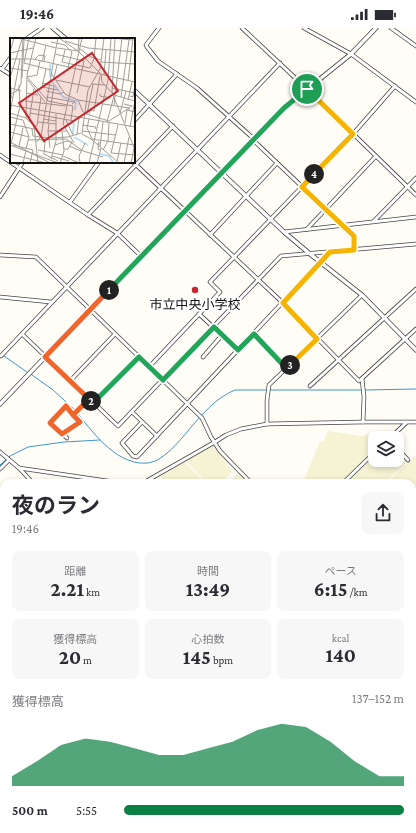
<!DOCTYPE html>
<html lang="ja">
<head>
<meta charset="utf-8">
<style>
  body { margin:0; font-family:"Crimson Pro","Noto Sans JP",serif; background:#f7f7f7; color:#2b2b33; height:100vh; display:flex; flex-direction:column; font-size:15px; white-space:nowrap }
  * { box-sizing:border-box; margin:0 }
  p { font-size:13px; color:#7c7c81 }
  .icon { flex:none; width:22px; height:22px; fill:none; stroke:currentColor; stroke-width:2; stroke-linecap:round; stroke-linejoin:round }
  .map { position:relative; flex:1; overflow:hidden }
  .drawer { position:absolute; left:0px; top:451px; width:416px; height:354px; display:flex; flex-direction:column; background:#fff; border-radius:12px 12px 0 0; box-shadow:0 2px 6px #0003 }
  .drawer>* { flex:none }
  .controls { position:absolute; left:368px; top:403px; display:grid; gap:8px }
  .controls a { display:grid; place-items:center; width:36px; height:36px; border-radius:8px; background:#fff; box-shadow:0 2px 6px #0003; font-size:20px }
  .pin { position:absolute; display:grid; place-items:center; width:34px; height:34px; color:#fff; margin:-17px; border:2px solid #fff; border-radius:50%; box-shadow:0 1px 4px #0007 }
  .km { position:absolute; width:20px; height:20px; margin:-10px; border-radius:50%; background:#222; color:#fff; font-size:11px; line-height:20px; text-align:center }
  .round { display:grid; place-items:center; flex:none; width:42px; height:42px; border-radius:8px; background:#f7f7f7 }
  .head { display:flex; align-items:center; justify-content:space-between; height:68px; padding:0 12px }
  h1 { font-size:22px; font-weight:700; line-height:30px }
  .figures { display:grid; grid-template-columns:repeat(3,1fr); gap:6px; height:68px; padding:4px 12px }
  .figures div { display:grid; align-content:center; border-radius:8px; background:#f7f7f7; text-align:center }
  .figures b { font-size:20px; font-weight:700 }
  .figures small { font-size:11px; font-weight:400 }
  .figures p { font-size:11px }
  .chart { height:112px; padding:8px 12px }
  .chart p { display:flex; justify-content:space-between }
  .chart svg { width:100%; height:72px; margin-top:4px; fill:#0b8043; opacity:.7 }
  ul { padding:0 12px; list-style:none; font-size:13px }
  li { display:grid; grid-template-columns:64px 48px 1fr; align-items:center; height:30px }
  li i { height:10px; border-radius:5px; background:#0b8043 }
  .status { display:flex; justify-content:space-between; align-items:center; height:28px; padding:0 20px; background:#fff; direction:ltr }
  .status svg { height:11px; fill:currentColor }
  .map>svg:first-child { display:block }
  .farmland { fill:#f6f3d4 }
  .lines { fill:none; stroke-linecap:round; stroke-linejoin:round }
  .stream { stroke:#3f96cf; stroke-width:1 }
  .minor-casing { stroke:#444; stroke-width:4.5 }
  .tertiary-casing { stroke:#444; stroke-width:5 }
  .secondary-casing { stroke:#333; stroke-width:5.5 }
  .primary-casing { stroke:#222; stroke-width:6 }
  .minor { stroke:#fff; stroke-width:3 }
  .tertiary { stroke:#fff; stroke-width:3.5 }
  .secondary { stroke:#fff6b0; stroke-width:4 }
  .primary { stroke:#f9d66b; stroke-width:4.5 }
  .split-1-casing { stroke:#fff; stroke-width:8 }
  .split-2-casing { stroke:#fff; stroke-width:8 }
  .split-3-casing { stroke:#fff; stroke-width:8 }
  .split-4-casing { stroke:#fff; stroke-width:8 }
  .split-5-casing { stroke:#fff; stroke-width:8 }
  .split-1 { stroke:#22a559; stroke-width:5 }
  .split-2 { stroke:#f0652b; stroke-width:5 }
  .split-3 { stroke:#22a559; stroke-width:5 }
  .split-4 { stroke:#f5b400; stroke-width:5 }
  .split-5 { stroke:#f5b400; stroke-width:5 }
  .poi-dot { fill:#c4262e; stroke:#fff; stroke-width:1.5 }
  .labels { text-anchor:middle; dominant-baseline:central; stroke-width:4; stroke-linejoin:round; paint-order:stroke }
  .poi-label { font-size:13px; fill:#111; stroke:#fff }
  .inset-river { fill:none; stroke:#b9e0f7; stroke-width:2 }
  .inset-road { fill:none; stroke:#a09f9a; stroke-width:1 }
  .view { fill:#c4262e; fill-opacity:0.15; stroke:#c4262e; stroke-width:2 }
  .inset-edge { fill:none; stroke:#111; stroke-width:2 }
</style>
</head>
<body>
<div class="status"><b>19:46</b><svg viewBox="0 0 49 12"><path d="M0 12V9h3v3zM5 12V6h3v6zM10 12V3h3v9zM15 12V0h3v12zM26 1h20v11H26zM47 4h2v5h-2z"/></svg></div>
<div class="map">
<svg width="416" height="805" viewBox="0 0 416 805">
  <rect width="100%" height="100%" fill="#fffdf5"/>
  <g class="farmland">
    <polygon points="385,402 390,407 387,410 375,410 375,421 340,455 302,455 304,452 320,413 323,414 328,403 362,408"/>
    <polygon points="214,417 229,434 226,437 233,443 226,450 230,454 239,444 245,451 241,455 207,455 186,433"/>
    <polygon points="397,422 407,433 385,455 346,455 375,427 375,432 397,432"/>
    <polygon points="416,427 416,468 412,472 412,455 386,455"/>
    <polygon points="185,434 205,455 164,455 161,448"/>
    <polygon points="416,474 416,515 412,518 412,477"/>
  </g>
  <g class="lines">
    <g class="stream">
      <polyline points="4,328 27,344"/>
      <polyline points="32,347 53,362 74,381"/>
      <polyline points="365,362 416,361"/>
      <path d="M78 386C95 407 118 438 148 435 152 434 156 433 159 431 175 421 187 403 200 389"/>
      <path d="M202 387C212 376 221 368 235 362H362"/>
      <polyline points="0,437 10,428 28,419 64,414 100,412"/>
    </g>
    <g class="minor-casing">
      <g id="minor">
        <polyline points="159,0 146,17 147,19 158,33 197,60 254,111"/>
        <polyline points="242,0 307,61 416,167"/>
        <polyline points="304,0 351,26 416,74"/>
        <polyline points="391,0 416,18"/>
        <polyline points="26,11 42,0"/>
        <polyline points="0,40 11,47"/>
        <polyline points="2,41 11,29"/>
        <polyline points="134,93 177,46"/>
        <polyline points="253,112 354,208 354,222"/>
        <polyline points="0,127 88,187 117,205 141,228"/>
        <polyline points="133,134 283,275 359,353 416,301"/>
        <polyline points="0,169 23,134"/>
        <polyline points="70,174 99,134"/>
        <polyline points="88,187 173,98"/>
        <polyline points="374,193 416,150"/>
        <polyline points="307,201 376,128"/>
        <polyline points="284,204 416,189"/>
        <polyline points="210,207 277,135"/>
        <polyline points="0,227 36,229 202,390 211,409 220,423 251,455"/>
        <polyline points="0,269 51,274"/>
        <polyline points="199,286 238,322"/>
        <polyline points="22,306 118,398 281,228 416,216"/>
        <polyline points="254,306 286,340"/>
        <polyline points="1,328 280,35"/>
        <polyline points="203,329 222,307"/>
        <polyline points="149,339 220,264 210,254 353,106 395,58"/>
        <polyline points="362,351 364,369 363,394"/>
        <polyline points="70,353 115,306"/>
        <polyline points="310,358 416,261"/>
        <polyline points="93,375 139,329"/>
        <polyline points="132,384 157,408"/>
        <polyline points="73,387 89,371"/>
        <polyline points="142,394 122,415 133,428 137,429 330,224"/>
        <polyline points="267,396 267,372 269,357 362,267"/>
        <polyline points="62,406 80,394 65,378 50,395 67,410"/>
        <polyline points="390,410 406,395"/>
        <polyline points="397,420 408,432"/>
        <polyline points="0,424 19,440 33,455"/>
        <polyline points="19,440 121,455"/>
        <polyline points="0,441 9,432"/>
        <polyline points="143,455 215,414 226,407 241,401 267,396 363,394 416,394"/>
        <polyline points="343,455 375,424"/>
        <polyline points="0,476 4,477"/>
        <polyline points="0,532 4,528"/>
        <polyline points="0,548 4,552"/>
        <polyline points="412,616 416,612"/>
        <polyline points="0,623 4,619"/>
        <polyline points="412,623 416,628"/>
        <polyline points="412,667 416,672"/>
        <polyline points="0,696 4,692"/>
        <polyline points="412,696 416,692"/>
        <polyline points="412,725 416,724"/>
        <polyline points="412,734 416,742"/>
        <polyline points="0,745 4,743"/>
        <polyline points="0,751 4,746"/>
        <polyline points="0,756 4,756"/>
        <polyline points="412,768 416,767"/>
        <polyline points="0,795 4,799"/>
        <polyline points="6,801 11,805"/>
        <polyline points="99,801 107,805"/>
        <polyline points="215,801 220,805"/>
        <polyline points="275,801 280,805"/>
        <polyline points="376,801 380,805"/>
        <polyline points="25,805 29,801"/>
        <polyline points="353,805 356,801"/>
      </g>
    </g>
    <g class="tertiary-casing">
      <g id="tertiary">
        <polyline points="53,0 66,11"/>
        <polyline points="134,62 284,204 310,226 362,267 416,322"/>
        <polyline points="0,376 284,80 351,26 376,0"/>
      </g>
    </g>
    <g class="secondary-casing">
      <g id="secondary">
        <polyline points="0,640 4,644"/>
        <polyline points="0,645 4,650"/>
      </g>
    </g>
    <g class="primary-casing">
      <g id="primary">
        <polyline points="412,567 416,563"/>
        <polyline points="160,805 165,801"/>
      </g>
    </g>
    <use href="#minor" class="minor"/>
    <use href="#tertiary" class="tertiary"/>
    <use href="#secondary" class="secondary"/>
    <use href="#primary" class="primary"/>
  </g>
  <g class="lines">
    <g class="split-1-casing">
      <polyline id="split-1" points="109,262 284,80 307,61"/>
    </g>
    <g class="split-2-casing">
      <polyline id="split-2" points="91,373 89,371 73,387 80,394 62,406 50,395 66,378 73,387 89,371 45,329 109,262"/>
    </g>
    <g class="split-3-casing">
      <polyline id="split-3" points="91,373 93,375 139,329 163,352 214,299 238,322 254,306 286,340 290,337"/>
    </g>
    <g class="split-4-casing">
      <polyline id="split-4" points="290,337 317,311 283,275 330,224 354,222 354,208 302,159 314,146"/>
    </g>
    <g class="split-5-casing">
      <polyline id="split-5" points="307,61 353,106 314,146"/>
    </g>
    <use href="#split-1" class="split-1"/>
    <use href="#split-2" class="split-2"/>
    <use href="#split-3" class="split-3"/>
    <use href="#split-4" class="split-4"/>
    <use href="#split-5" class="split-5"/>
  </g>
  <circle class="poi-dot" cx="195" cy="262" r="4"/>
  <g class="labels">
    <g class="poi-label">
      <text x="195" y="276">市立中央小学校</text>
    </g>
  </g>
  <g transform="translate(10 10)">
    <rect width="125" height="125" fill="#fffdf5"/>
    <path class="inset-river" d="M40 39V26M41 42 53 59 66 63 65 72M63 96 64 83M64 99 78 107M90 116 99 118 103 124"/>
    <path class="inset-road" d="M8 0 46 10M19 0 14 25 41 32M49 0 68 13 91 36 92 44 104 57M94 0 90 31 78 52 72 96 81 101 125 107M102 0 123 2M105 0 102 54 104 57 125 63M55 3 78 10 125 14M41 4 55 7 62 14M47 10 68 13M70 11 81 19 91 22M68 13 69 0M0 14 4 0M0 15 23 10M45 16 74 23 67 55M0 21H23L125 44M25 21 29 17 35 18 34 24M32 24 36 7M52 24 80 30 84 21 86 0M52 24 55 12M91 24 125 26M43 26 48 0M0 30 18 33M58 30 62 14M36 31 32 49 48 52M41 35 55 56 68 62 73 74M94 37 96 12M17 39 38 63 63 68 61 82M17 39 27 37 30 23M0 40 12 1M12 40 14 2M44 40 47 27M18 42 35 64M46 42 80 49M118 43 123 0M32 45 44 48 38 85M82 46 95 47M102 50 125 55M36 53 50 56 54 54M16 55 28 57M0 56 7 53 11 46 13 0M90 56V58L101 60M103 57 125 112M120 58 123 59 125 47M36 59 65 64 62 66M111 59 119 2M3 60 1 59V50L11 53M68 62 119 70 122 68 114 66M118 62 122 44M15 63 56 68M0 67 125 89M104 67 112 0M29 73 31 59M0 75 16 80 24 88 28 125M0 75 10 21M20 75 64 83M73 75 99 83 119 70V73M110 75 116 53M77 76 83 46M79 76 80 72 84 73 90 38M0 79 13 82 19 99M16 80 17 37 26 0M33 81 46 83M79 81 77 90 82 101M56 82 63 97M19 83 24 51M28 84 46 86M97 84 104 58M115 85 117 72 125 74M0 86 24 91M39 86 38 93H57M72 87 86 89 85 91M24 88H27L29 73M120 89 124 67M22 91 23 98 38 100M38 93 40 110M72 93 106 97M0 94 19 99 16 111M67 96 69 80M41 100 58 99 71 95M81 101 109 125M18 102 56 101 73 113 93 119M35 103 34 116 48 123M0 104 40 125M27 104 31 98 43 26M64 105 53 86 72 0M1 106 10 68 9 47M0 107 48 125M3 107 23 112 20 125M45 107 57 103M87 107 89 104 88 111 90 112M9 108 13 90M59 108 71 113M90 109 93 84M54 111H58L62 104 57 103M28 112 53 117M93 112 98 103 99 85M101 115 108 87M101 115 125 117M0 116 36 125M42 118 59 123M53 118 69 125M41 121 46 103V76M107 123 111 105M13 125 16 113M50 125 54 113 52 93M70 125 69 118 75 105M79 125 98 42 101 0M87 125 91 110M114 125 119 99M121 125 124 110"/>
    <path class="view" d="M82 15 108 53 34 103 9 65Z"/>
    <rect width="125" height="125" class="inset-edge"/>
  </g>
</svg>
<div class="controls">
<a><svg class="icon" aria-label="layers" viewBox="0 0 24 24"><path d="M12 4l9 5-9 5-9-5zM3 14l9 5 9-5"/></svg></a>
</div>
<div class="pin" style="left:307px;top:61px;background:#1e9e55"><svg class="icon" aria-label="arrive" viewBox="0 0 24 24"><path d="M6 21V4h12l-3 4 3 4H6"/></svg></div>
<b class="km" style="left:109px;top:262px">1</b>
<b class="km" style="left:91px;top:373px">2</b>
<b class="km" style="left:290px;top:337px">3</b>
<b class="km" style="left:314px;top:146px">4</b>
<section class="drawer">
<div class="head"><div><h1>夜のラン</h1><p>19:46</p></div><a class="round"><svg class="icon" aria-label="share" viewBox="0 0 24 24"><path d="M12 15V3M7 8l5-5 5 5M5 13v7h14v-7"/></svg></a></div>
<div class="figures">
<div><p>距離</p><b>2.21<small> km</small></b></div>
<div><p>時間</p><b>13:49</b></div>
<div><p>ペース</p><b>6:15<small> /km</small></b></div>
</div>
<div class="figures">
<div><p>獲得標高</p><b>20<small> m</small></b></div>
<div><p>心拍数</p><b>145<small> bpm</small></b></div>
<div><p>kcal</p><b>140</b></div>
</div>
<div class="chart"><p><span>獲得標高</span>137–152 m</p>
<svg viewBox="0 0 160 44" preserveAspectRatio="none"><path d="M0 44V38L10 29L20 19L30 15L40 17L50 21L60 25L70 25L80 21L90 17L100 10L110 6L120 8L130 17L140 29L150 38L160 38V44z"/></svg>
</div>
<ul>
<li><b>500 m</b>5:55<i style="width:100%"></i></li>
</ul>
</section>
</div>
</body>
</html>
